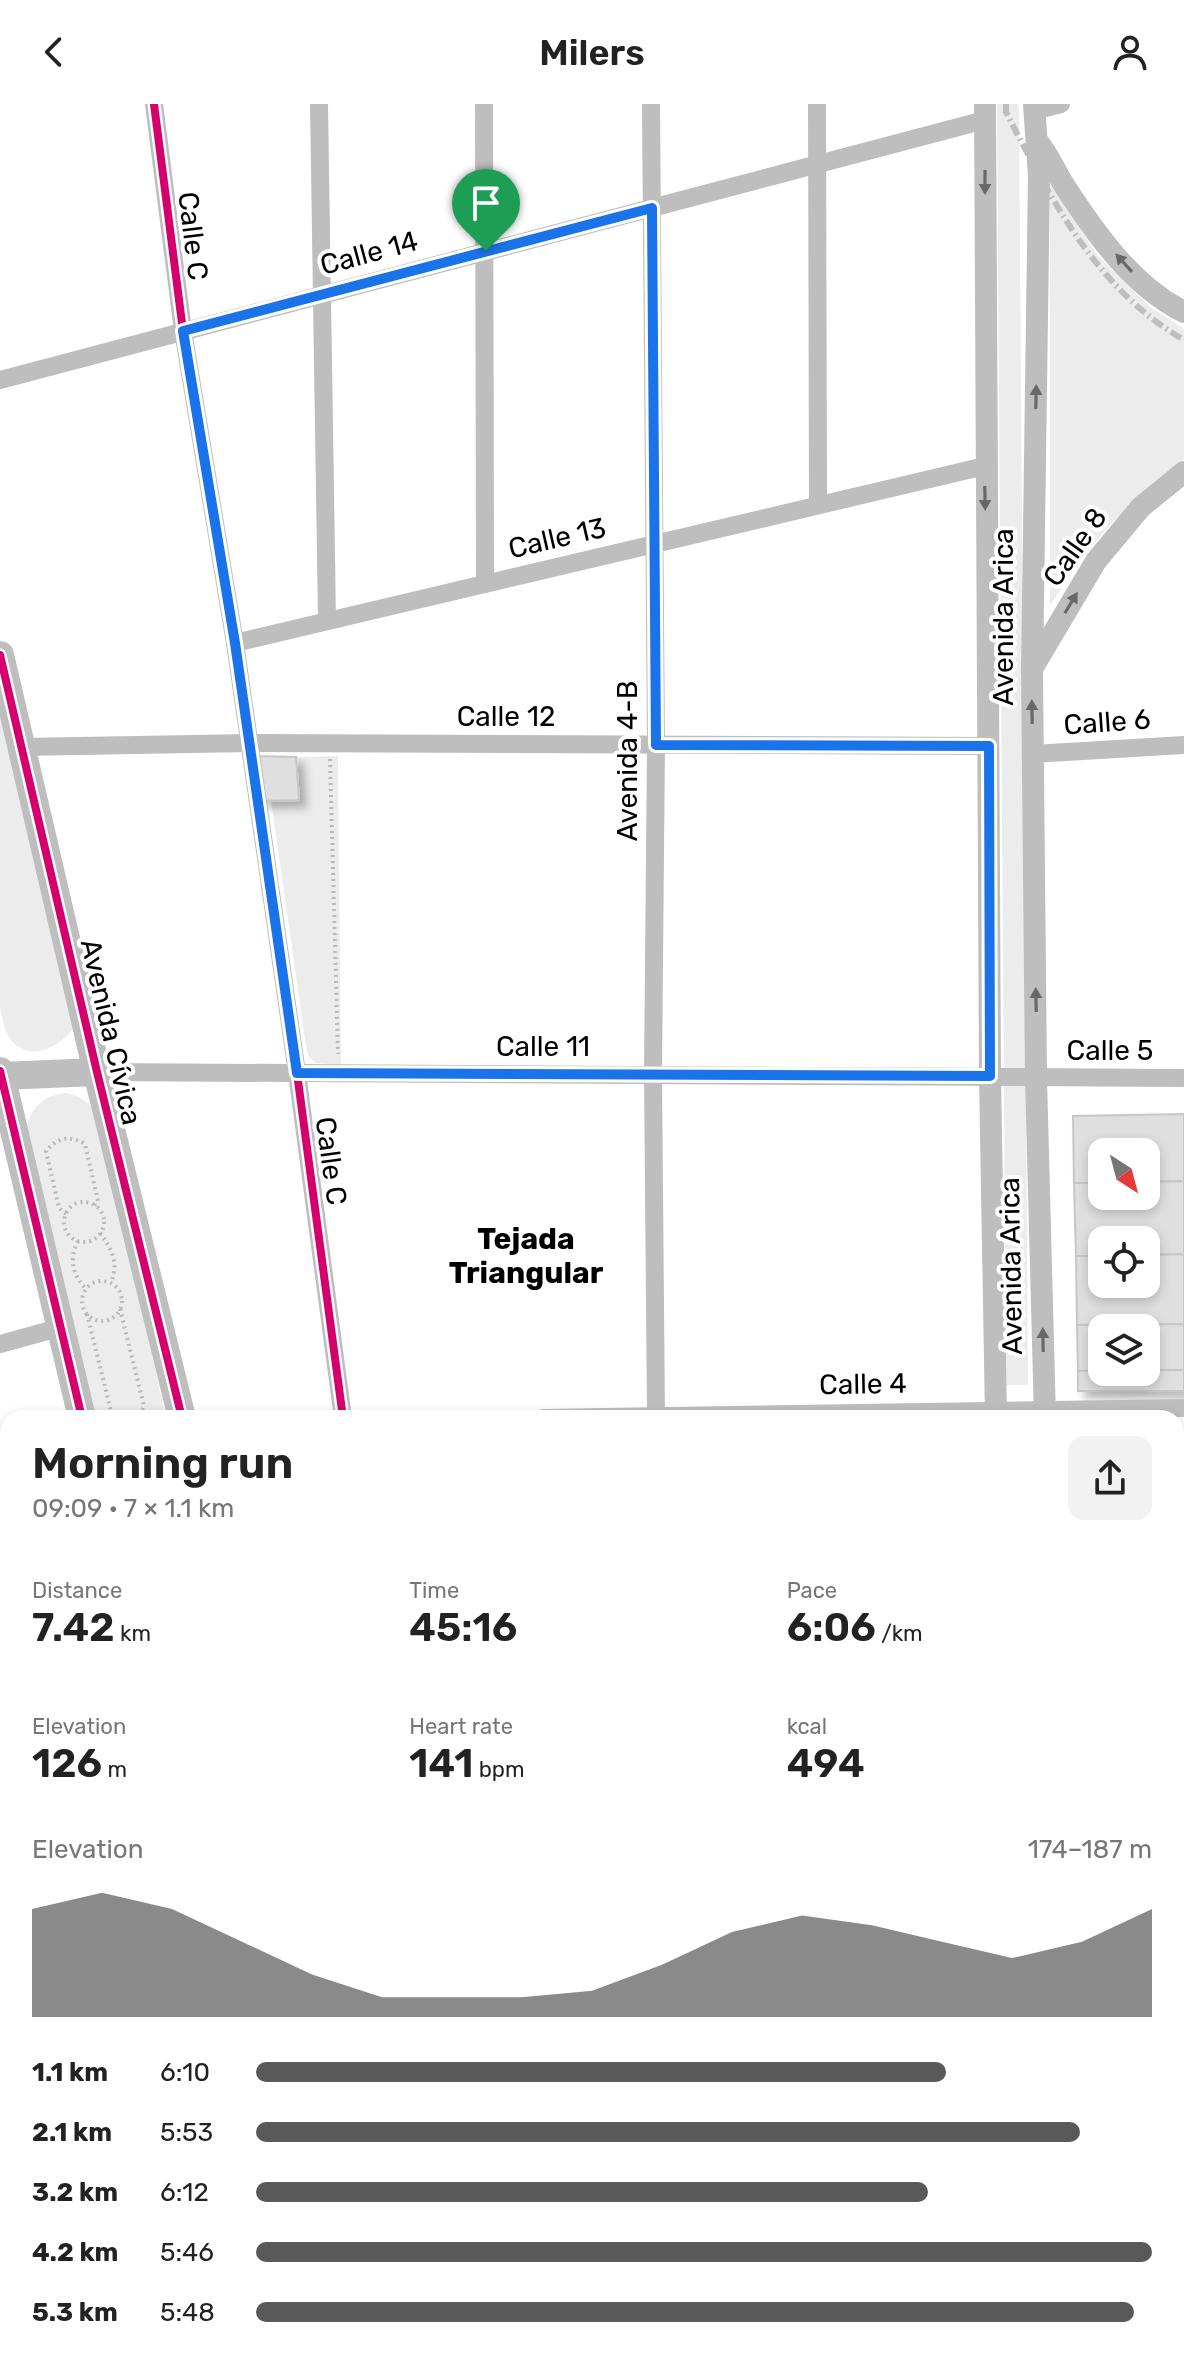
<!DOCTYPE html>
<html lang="en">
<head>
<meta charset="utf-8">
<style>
  body { margin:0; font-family:Rubik,sans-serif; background:#f2f2f2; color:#222; height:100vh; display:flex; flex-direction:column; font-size:30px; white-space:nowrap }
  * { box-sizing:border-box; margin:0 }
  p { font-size:26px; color:#767676 }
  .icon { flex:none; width:44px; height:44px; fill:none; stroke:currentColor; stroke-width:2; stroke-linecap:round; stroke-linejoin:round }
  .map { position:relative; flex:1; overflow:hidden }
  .details { position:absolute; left:0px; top:1306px; width:1184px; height:950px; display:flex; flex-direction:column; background:#fff; border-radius:24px 24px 0 0; box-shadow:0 4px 12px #0003 }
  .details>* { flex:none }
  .needle { width:52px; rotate:144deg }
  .tools { position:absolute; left:1088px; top:1034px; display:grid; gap:16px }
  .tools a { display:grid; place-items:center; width:72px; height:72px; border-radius:16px; background:#fff; box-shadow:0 4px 12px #0003; font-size:40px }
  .pin { position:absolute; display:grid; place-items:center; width:68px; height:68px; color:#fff; margin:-82px -34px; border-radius:50% 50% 50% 0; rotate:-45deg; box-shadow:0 0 8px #0007 }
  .pin .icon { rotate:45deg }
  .round { display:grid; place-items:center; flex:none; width:84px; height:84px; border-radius:16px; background:#f2f2f2 }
  .summary { display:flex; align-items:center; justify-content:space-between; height:136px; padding:0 32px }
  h1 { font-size:44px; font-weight:600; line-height:60px }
  .figures { display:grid; grid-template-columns:repeat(3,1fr); gap:12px; height:136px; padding:8px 32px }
  .figures div { display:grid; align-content:center }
  .figures b { font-size:40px; font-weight:600 }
  .figures small { font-size:22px; font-weight:400 }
  .figures p { font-size:22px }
  .chart { height:224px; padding:16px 32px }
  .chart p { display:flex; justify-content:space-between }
  .chart svg { width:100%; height:144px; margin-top:8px; fill:#595959; opacity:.7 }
  ul { padding:0 32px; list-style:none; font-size:26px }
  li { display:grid; grid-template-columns:128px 96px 1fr; align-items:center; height:60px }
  li i { height:20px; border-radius:10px; background:#595959 }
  header { display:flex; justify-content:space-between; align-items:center; height:104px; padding:0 32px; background:#fff; font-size:36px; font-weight:600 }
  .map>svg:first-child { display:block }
  .green { fill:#ececec }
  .building { fill:#dfdfdf; stroke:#c7c7c7; stroke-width:2; filter:url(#shadow) }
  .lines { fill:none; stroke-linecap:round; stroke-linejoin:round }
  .path { stroke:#b9b9b9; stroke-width:4; stroke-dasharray:2 4; stroke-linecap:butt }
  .service { stroke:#bebebe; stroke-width:9 }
  .minor { stroke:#bebebe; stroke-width:18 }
  .tertiary { stroke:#bebebe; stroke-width:22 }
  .secondary { stroke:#b8b8b8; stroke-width:24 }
  .primary { stroke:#bebebe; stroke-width:28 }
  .rail { stroke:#bebebe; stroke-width:6; stroke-dasharray:12 4 2 4; stroke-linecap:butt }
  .cycleway-casing { stroke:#fff; stroke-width:13 }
  .cycleway { stroke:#d6006c; stroke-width:8 }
  .oneway { fill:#686868 }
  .route-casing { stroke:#fff; stroke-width:16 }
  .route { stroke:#1a73e8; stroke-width:10 }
  .labels { text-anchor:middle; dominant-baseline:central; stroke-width:8; stroke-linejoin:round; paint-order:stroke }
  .street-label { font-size:28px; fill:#000; stroke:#fff }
  .neighbourhood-label { font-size:30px; font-weight:bold; fill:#000; stroke:#fff }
</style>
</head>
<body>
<header><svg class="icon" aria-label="back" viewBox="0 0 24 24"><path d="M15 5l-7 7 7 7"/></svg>Milers<svg class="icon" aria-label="person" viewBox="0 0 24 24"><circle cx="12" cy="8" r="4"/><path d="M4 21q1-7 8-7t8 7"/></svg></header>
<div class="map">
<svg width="1184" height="2255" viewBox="0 0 1184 2255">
  <defs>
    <filter id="shadow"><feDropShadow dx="7" dy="7" stdDeviation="4" flood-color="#0004"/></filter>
  </defs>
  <rect width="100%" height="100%" fill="#fff"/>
  <g class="green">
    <polygon points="997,0 1019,0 1028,1281 1006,1281"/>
    <path d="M1050 79 1098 152 1150 203 1184 225V355C1129 393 1085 446 1050 502Z"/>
    <path d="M0 603 73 924C61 941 35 957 16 941 5 933 3 916 0 904Z"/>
    <polygon points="338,652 341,961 315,959 308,951 306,942 265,654"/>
    <path d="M66 989C82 992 89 999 99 1012L166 1314H89L25 1026C32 1003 42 992 66 989Z"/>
  </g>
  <g class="building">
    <polygon points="254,652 296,653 299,696 260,697"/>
    <polygon points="1184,1010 1184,1077 1146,1078 1146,1048 1102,1048 1102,1079 1074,1079 1073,1012"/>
    <polygon points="1184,1077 1184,1150 1146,1151 1146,1136 1102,1136 1102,1152 1076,1152 1074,1079 1102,1079 1102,1092 1146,1092 1146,1078"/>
    <polygon points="1184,1150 1184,1220 1077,1221 1076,1152 1102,1152 1102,1180 1146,1180 1146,1151"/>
    <polygon points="1184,1220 1184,1266 1146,1266 1146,1224 1102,1224 1102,1267 1078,1267 1077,1221"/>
    <polygon points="1146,1266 1184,1266 1184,1287 1078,1287 1078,1267"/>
  </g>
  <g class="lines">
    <g class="path">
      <polyline points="330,655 338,950"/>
      <circle cx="84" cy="1118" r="20"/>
      <path d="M66 1110 59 1104 46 1047C58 1033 70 1031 85 1040L98 1097 94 1102"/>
      <path d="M100 1129C112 1145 119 1159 111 1178"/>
      <path d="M78 1137C69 1155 72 1170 86 1185"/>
      <circle cx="102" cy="1197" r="20"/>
      <polyline points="87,1210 112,1311 117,1314 141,1309 144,1302 120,1205"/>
      <polyline points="335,2248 364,2255"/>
    </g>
    <polyline class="service" points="1181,1641 1184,1766"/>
    <g class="minor">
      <polyline points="154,0 183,227 235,539 297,969 343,1314"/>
      <polyline points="319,0 327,517"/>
      <polyline points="484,0 485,480"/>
      <polyline points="651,0 656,641 653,970 656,1314"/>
      <polyline points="817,0 818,401"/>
      <polyline points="1034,7 1061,0"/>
      <polyline points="0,276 985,16"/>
      <polyline points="235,539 985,362"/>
      <polyline points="22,643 249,639 989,642"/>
      <polyline points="1033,650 1184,641"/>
      <polyline points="97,968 1184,974"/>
      <polyline points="0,1240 62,1223"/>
      <polyline points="543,1314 1184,1304"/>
      <polyline points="0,1522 8,1520"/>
      <polyline points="1176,1641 1184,1641"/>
      <polyline points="1176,1973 1184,1973"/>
      <polyline points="0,2120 8,2118"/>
      <polyline points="0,2222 8,2255"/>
      <polyline points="660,2248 660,2255"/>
    </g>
    <g class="tertiary">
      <polyline points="985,0 990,972 996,1314"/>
      <polyline points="1034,0 1039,72 1032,567 1036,974 1045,1314"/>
      <path d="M1038 38C1049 51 1055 67 1064 81 1095 129 1132 182 1184 208"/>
      <polyline points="1032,565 1096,457 1141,403 1184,368"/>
      <polyline points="1050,2248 1050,2255"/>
      <polyline points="1002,2255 1002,2248"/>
    </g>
    <g class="secondary">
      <polyline points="0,1805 8,1803"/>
      <polyline points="0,1842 8,1840"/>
    </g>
    <g class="primary">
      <polyline points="0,551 97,968 182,1314"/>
      <polyline points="0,967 82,1314"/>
      <polyline points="1,972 97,968"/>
      <polyline points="291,2248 293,2255"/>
      <polyline points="403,2248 405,2255"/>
    </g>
    <path class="rail" d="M1006 0V8C1051 95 1096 185 1184 236"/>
    <g class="cycleway-casing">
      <g id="cycleway">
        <polyline points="154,0 183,227 235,539 297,969 343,1314"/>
        <polyline points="0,551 97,968 182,1314"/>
        <polyline points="0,967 82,1314"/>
      </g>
    </g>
    <use href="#cycleway" class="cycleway"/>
  </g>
  <defs><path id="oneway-solid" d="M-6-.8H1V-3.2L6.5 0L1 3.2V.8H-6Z" transform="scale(2)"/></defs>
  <g class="oneway">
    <use href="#oneway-solid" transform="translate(985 78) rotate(90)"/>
    <use href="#oneway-solid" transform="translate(1124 159) rotate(-132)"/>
    <use href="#oneway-solid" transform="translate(1036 293) rotate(-89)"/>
    <use href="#oneway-solid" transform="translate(985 394) rotate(89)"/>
    <use href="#oneway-solid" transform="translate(1071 499) rotate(-59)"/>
    <use href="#oneway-solid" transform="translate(1032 608) rotate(-91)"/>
    <use href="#oneway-solid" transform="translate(1036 896) rotate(-91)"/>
    <use href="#oneway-solid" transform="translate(1043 1236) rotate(-91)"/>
  </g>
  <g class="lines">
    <g class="route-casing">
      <polygon id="route" points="652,104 656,641 989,642 990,972 297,969 235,539 183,227"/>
    </g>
    <use href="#route" class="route"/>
  </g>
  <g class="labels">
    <g class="street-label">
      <text transform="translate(193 132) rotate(83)">Calle C</text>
      <text transform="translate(369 149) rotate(-15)">Calle 14</text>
      <text transform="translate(557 434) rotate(-13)">Calle 13</text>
      <text transform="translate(1075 443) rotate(-55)">Calle 8</text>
      <text transform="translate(1003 513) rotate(-90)">Avenida Arica</text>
      <text x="506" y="612">Calle 12</text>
      <text transform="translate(1107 618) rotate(-4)">Calle 6</text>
      <text transform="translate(627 657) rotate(-90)">Avenida 4-B</text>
      <text transform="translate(111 928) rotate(77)">Avenida Cívica</text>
      <text x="543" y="942">Calle 11</text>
      <text x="1110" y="946">Calle 5</text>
      <text transform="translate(331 1057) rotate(82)">Calle C</text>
      <text transform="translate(1011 1162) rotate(-91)">Avenida Arica</text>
      <text transform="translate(863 1280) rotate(-1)">Calle 4</text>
    </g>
    <g class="neighbourhood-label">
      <text x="526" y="1135">Tejada<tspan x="526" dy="34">Triangular</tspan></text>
    </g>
  </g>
</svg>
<div class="tools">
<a><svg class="needle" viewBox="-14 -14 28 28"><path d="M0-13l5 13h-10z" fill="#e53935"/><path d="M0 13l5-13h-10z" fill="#767676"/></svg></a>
<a><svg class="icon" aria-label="locate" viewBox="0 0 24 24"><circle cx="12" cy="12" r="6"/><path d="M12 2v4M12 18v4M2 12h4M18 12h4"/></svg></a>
<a><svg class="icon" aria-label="layers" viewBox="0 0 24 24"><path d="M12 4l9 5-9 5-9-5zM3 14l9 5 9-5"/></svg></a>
</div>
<div class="pin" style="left:486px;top:147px;background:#1e9e55"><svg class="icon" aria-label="arrive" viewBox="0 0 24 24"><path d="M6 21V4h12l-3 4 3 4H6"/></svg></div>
<section class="details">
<div class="summary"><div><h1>Morning run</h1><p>09:09 · 7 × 1.1 km</p></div><a class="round"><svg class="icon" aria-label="share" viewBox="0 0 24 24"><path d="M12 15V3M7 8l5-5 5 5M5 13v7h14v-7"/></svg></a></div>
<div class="figures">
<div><p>Distance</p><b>7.42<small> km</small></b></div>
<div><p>Time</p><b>45:16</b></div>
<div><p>Pace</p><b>6:06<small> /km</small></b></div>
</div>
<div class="figures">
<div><p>Elevation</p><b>126<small> m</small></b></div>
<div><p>Heart rate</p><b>141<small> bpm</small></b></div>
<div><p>kcal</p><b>494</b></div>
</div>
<div class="chart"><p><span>Elevation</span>174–187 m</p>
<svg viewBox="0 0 160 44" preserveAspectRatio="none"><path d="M0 44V11L10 6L20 11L30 21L40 31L50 38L60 38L70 38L80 36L90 28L100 18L110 13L120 16L130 21L140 26L150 21L160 11V44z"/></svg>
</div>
<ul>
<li><b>1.1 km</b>6:10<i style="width:77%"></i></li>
<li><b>2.1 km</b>5:53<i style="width:92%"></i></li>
<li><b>3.2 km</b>6:12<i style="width:75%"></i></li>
<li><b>4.2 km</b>5:46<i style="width:100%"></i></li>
<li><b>5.3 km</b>5:48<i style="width:98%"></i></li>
</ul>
</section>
</div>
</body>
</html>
